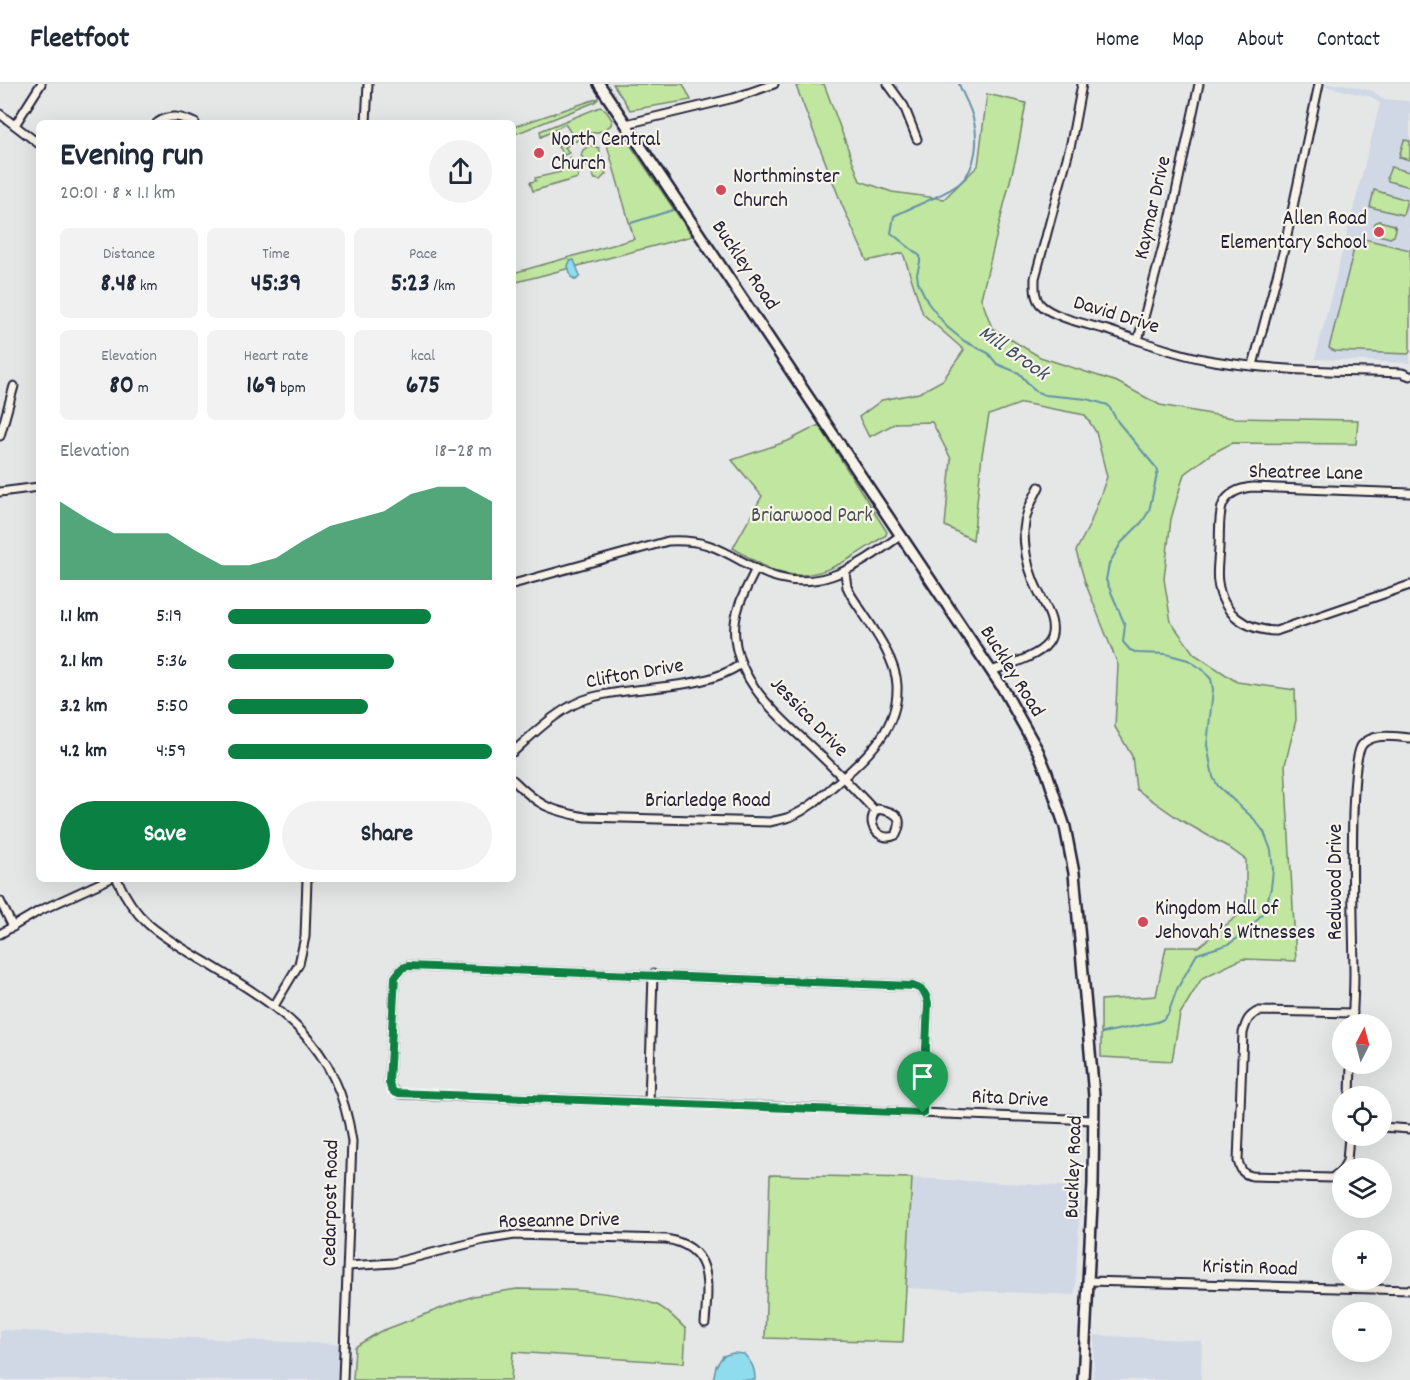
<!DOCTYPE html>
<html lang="en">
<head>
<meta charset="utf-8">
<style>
  body { margin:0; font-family:Dekko,sans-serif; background:#f2f2f3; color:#1f2937; height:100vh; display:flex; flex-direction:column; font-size:22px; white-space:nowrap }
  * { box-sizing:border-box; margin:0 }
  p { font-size:20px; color:#747a83 }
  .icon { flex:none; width:33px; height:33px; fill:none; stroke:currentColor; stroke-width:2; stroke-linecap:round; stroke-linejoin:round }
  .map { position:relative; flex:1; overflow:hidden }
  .sheet { position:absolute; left:36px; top:36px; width:480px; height:762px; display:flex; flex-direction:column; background:#fff; border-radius:9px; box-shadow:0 6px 24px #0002 }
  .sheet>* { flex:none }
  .needle { width:39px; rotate:6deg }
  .controls { position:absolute; left:1332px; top:930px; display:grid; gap:12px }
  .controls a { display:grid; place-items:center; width:60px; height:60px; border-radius:50%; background:#fff; box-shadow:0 6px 24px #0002; font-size:30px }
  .pin { position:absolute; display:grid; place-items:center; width:51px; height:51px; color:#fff; margin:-62px -26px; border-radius:50% 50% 50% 0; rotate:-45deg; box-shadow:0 0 6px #0007 }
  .pin .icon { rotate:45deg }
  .round { display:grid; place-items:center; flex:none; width:63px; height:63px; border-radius:32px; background:#f2f2f3 }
  .summary { display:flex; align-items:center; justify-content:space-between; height:102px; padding:0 24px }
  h1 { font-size:33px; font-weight:700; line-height:45px }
  .metrics { display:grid; grid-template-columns:repeat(3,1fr); gap:9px; height:102px; padding:6px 24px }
  .metrics div { display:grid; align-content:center; border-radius:9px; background:#f2f2f3; text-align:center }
  .metrics b { font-size:26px; font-weight:700 }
  .metrics small { font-size:16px; font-weight:400 }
  .metrics p { font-size:16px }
  .chart { height:168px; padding:12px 24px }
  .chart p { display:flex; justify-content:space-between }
  .chart svg { width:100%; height:108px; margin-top:6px; fill:#0b8043; opacity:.7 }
  .button { display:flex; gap:12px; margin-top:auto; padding:12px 24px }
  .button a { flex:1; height:69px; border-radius:36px; background:#0b8043; color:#fff; font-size:24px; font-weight:700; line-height:69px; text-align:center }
  .button a+a { background:#f2f2f3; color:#1f2937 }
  ul { padding:0 24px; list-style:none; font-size:20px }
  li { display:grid; grid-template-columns:96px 72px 1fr; align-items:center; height:45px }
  li i { height:15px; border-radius:8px; background:#0b8043 }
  header { display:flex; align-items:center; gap:36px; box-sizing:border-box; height:84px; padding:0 30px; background:#fff; border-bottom:2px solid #e0e1e3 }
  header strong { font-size:28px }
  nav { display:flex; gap:33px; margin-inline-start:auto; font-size:21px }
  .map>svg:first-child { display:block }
  .built { fill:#d0d8e6 }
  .green { fill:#c1e6a0; stroke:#72846e; stroke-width:1.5 }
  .water { fill:#8fdcef; stroke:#6392a7; stroke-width:1.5 }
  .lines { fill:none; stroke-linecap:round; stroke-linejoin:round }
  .stream { stroke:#6392a7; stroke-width:2 }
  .street-casing { stroke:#22223b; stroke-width:11 }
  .secondary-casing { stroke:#22223b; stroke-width:14 }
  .street { stroke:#f7f3e8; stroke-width:7 }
  .secondary { stroke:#f7f3e8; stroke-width:9 }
  .route-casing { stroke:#fff; stroke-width:12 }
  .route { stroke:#0b8043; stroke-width:8 }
  .poi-dot { fill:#d1495b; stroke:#f7f3e8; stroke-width:2 }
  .labels { text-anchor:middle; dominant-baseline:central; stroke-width:4.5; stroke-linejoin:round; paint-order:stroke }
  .poi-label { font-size:21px; fill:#22223b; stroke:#f7f3e8; text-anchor:start }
  .street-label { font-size:21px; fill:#22223b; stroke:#f7f3e8 }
  .park-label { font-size:21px; fill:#4a5354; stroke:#f7f3e8 }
  .water-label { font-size:22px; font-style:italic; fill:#3d5068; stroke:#f7f3e8 }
</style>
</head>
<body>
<header>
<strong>Fleetfoot</strong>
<nav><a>Home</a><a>Map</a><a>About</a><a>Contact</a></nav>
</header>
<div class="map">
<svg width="1410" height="1296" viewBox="0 0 1410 1296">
  <rect width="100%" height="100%" fill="#e5e7e7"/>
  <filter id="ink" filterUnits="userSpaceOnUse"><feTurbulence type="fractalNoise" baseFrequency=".0167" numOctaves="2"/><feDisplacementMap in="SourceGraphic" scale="12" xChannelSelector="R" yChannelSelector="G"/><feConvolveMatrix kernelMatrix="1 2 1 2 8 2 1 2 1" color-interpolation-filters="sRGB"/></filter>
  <g filter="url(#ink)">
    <g class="built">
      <polygon points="1325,0 1343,0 1373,7 1382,15 1410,17 1410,279 1315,275 1380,20 1372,13 1324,2"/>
      <polygon points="912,1094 1081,1103 1075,1211 906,1204"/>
      <polygon points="0,1246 340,1260 338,1296 0,1296"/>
      <polygon points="1095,1251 1202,1257 1201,1296 1093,1296"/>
    </g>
    <g class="green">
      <polygon points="613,0 683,0 691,16 630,26"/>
      <polygon points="805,0 824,0 860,97 892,108 944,115 978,82 987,10 1026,19 1017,69 981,214 992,244 1040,273 1117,298 1160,321 1233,334 1358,336 1356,360 1232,359 1211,370 1184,390 1171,435 1164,495 1171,538 1194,570 1237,598 1295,606 1296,636 1285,681 1296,877 1242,875 1202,894 1180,930 1172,977 1101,973 1101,916 1156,912 1166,863 1198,863 1236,833 1246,817 1246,776 1228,763 1179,735 1136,705 1132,672 1115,643 1118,581 1085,498 1076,467 1090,440 1107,393 1096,348 1085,331 1022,319 989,331 982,371 973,456 945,442 951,375 932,338 896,339 869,353 859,333 882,316 919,309 943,296 964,266 923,230 903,169 867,177 842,121 796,2"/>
      <polygon points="599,14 595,18 513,51 513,43"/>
      <polygon points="600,23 605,25 612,36 611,41 602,47 588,50 565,63 569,69 564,71 558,63 573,52 565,40 541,53 540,47"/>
      <polygon points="615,49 623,50 692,152 513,199 513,189 634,155 607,61 607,56"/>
      <polygon points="1404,56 1410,57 1410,76 1399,73"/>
      <polygon points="590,61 599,64 606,90 600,96 595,95 581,71 583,66"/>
      <polygon points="571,73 577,83 578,94 533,107 530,98 536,97 535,94 561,88 560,84 569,79 567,76"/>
      <polygon points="1391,83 1410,88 1410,103 1388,97 1387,93"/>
      <polygon points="1374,106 1407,116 1403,131 1370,123"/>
      <polygon points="1379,137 1394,141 1396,145 1394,152 1390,154 1375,150 1373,146 1375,139"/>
      <polygon points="1360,154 1410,166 1410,268 1408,270 1334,267 1329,264 1356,157"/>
      <path d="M819 341 887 448 886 451C851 474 814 504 770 485 757 479 745 471 733 464L762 412 732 376 788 357Z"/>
      <polygon points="770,1091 912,1094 903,1258 765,1254"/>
      <path d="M517 1205C560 1205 616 1206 657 1221 667 1225 678 1238 686 1245L684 1279 513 1268 511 1296H353L355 1263 379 1248 473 1212Z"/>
    </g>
    <g class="water">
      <polygon points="574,176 580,192 576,196 571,193 568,182 570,177"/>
      <path d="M733 1269 744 1270C752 1279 755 1284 755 1296H713L716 1282 723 1272Z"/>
    </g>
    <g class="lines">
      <g class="stream">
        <path d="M959 0C963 11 970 22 973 34 979 54 977 84 960 99 946 111 913 122 894 132L891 149 920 172V178L917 190 918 198 928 219 947 243 964 257 988 269 997 280 1019 289 1035 307 1045 311 1087 315 1108 321 1118 338 1158 386 1149 427 1142 438 1121 459 1109 480 1106 496 1125 541 1123 558 1130 566 1138 569 1166 570 1188 576 1202 585 1211 595 1213 605 1207 661 1213 693 1218 702 1254 735 1264 748 1271 766 1273 786 1271 804 1265 826 1249 846 1229 860 1197 870 1177 905 1168 930 1164 935 1157 938 1102 949"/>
        <polyline points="631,139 673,126"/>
      </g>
      <g class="street-casing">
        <g id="street">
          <polyline points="888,0 904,22 917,55"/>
          <path d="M1082 0 1071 59 1035 194C1035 203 1034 212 1040 220 1052 233 1086 240 1104 245 1140 256 1176 271 1214 277 1275 287 1339 287 1402 289L1410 292"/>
          <polyline points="0,30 39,60"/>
          <path d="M157 39C170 29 181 33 195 39"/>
          <polyline points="366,39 368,0"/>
          <polyline points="626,40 734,14 774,0"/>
          <polyline points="15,41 41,0"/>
          <polyline points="1138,256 1171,132 1199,0"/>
          <polyline points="1253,281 1284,165 1319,0"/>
          <polyline points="0,352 14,302"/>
          <polyline points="0,408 39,403"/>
          <path d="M1410 409 1253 403C1241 404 1229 408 1223 420 1218 432 1220 449 1219 462 1219 473 1216 487 1218 498 1222 530 1246 546 1276 547L1410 501"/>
          <path d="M756 485C745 507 732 529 735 554 739 603 787 639 820 671 839 689 857 708 875 727"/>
          <path d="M513 500 668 457C708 455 721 466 754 484 811 515 855 485 901 451"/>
          <path d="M991 587C1007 581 1038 573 1048 559 1062 540 1039 514 1033 495 1027 480 1024 462 1024 446 1025 429 1032 417 1039 403"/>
          <path d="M513 668C535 648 562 621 593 613 637 601 704 607 741 580"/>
          <path d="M513 696C539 722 549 726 585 733L770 738C777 736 785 735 792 732 810 724 823 711 837 699 867 672 899 645 897 601 896 572 866 535 851 511L847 503 845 488"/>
          <path d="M878 725C895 728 905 732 896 751 879 760 863 737 878 725Z"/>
          <path d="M117 795C136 838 159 850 197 873 278 922 337 955 352 1057L343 1296"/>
          <polyline points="0,817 13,843"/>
          <polyline points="0,850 39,827 109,795"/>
          <polyline points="274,922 299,880 305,853 307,795"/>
          <path d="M1352 940C1353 924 1354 907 1354 890 1354 855 1347 680 1362 661 1373 648 1395 653 1410 654"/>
          <polyline points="1350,1012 1351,980"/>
          <polyline points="649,1018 653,890"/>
          <path d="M923 1029 928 919C926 909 923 905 913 902L408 882 402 884 395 893 389 998C391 1006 394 1009 402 1010L649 1018 1094 1036"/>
          <polyline points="1382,1043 1410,1045"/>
          <polyline points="1343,1084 1347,1077 1349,1052"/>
          <path d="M1342 1086 1332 1094 1252 1092C1243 1090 1241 1087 1238 1077L1243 949C1246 938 1248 932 1259 927L1353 929"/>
          <path d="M348 1182 393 1179 483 1156 515 1151 666 1155C714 1163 708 1200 705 1239"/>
          <polyline points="1089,1197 1410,1206"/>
        </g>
      </g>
      <g class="secondary-casing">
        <polyline id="secondary" points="599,0 1002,603 1038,667 1047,689 1065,743 1074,789 1094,1012 1093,1100 1083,1296"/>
      </g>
      <use href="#street" class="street"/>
      <use href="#secondary" class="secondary"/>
    </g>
  </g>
  <g class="lines" filter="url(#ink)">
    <g class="route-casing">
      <path id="route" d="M408 882 913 902C923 905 926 909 928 919L923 1029 395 1009 391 1005 389 998 395 893 402 884Z"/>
    </g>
    <use href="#route" class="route"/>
  </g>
  <g class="poi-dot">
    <circle cx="539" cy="69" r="6"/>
    <circle cx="721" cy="106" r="6"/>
    <circle cx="1379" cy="148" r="6"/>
    <circle cx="1143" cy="838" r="6"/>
  </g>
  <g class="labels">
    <g class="poi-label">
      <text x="551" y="57">North Central<tspan x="551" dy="24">Church</tspan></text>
      <text x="733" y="94">Northminster<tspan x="733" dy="24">Church</tspan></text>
      <text x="1367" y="136" text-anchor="end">Allen Road<tspan x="1367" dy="24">Elementary School</tspan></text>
      <text x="1155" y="826">Kingdom Hall of<tspan x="1155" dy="24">Jehovah’s Witnesses</tspan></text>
    </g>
    <g class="street-label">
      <text transform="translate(1154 124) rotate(-77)">Kaymar Drive</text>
      <text transform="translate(744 182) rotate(56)">Buckley Road</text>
      <text transform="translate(1116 232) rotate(17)">David Drive</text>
      <text transform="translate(1306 390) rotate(1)">Sheatree Lane</text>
      <text transform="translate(1011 588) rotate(58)">Buckley Road</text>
      <text transform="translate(635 591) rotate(-10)">Clifton Drive</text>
      <text transform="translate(808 634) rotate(46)">Jessica Drive</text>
      <text x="708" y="718">Briarledge Road</text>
      <text transform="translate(1337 798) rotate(-90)">Redwood Drive</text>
      <text transform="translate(1010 1016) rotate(3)">Rita Drive</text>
      <text transform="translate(1075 1083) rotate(-88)">Buckley Road</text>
      <text transform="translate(332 1119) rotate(-89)">Cedarpost Road</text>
      <text transform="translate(559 1138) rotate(-1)">Roseanne Drive</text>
      <text transform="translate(1250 1185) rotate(2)">Kristin Road</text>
    </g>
    <g class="park-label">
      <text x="812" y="433">Briarwood Park</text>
    </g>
    <g class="water-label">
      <text transform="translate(1013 270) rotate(35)">Mill Brook</text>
    </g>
  </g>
</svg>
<div class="controls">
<a><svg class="needle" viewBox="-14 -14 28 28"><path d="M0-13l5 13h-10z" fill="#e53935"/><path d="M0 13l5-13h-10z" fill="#747a83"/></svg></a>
<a><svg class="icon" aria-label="locate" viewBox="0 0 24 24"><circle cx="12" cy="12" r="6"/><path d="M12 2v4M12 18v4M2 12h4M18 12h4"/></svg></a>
<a><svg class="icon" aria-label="layers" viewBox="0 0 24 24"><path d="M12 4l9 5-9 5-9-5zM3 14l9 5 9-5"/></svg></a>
<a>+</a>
<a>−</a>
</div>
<div class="pin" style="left:923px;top:1029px;background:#1e9e55"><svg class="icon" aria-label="arrive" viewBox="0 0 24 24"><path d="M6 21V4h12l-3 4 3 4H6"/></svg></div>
<section class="sheet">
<div class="summary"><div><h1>Evening run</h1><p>20:01 · 8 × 1.1 km</p></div><a class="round"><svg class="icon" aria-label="share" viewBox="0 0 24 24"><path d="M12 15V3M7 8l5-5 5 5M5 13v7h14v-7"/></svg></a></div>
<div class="metrics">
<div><p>Distance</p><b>8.48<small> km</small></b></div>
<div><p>Time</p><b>45:39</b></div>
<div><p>Pace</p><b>5:23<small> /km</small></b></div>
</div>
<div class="metrics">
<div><p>Elevation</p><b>80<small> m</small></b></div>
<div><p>Heart rate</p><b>169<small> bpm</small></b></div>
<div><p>kcal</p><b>675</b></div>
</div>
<div class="chart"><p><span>Elevation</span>18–28 m</p>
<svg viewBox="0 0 160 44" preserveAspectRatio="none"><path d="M0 44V12L10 19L20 25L30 25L40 25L50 32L60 38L70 38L80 35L90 28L100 22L110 19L120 16L130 9L140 6L150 6L160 12V44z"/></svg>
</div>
<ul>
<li><b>1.1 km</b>5:19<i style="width:77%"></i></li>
<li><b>2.1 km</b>5:36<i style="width:63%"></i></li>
<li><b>3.2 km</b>5:50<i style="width:53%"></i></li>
<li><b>4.2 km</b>4:59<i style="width:100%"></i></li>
</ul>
<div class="button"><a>Save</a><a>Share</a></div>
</section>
</div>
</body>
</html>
